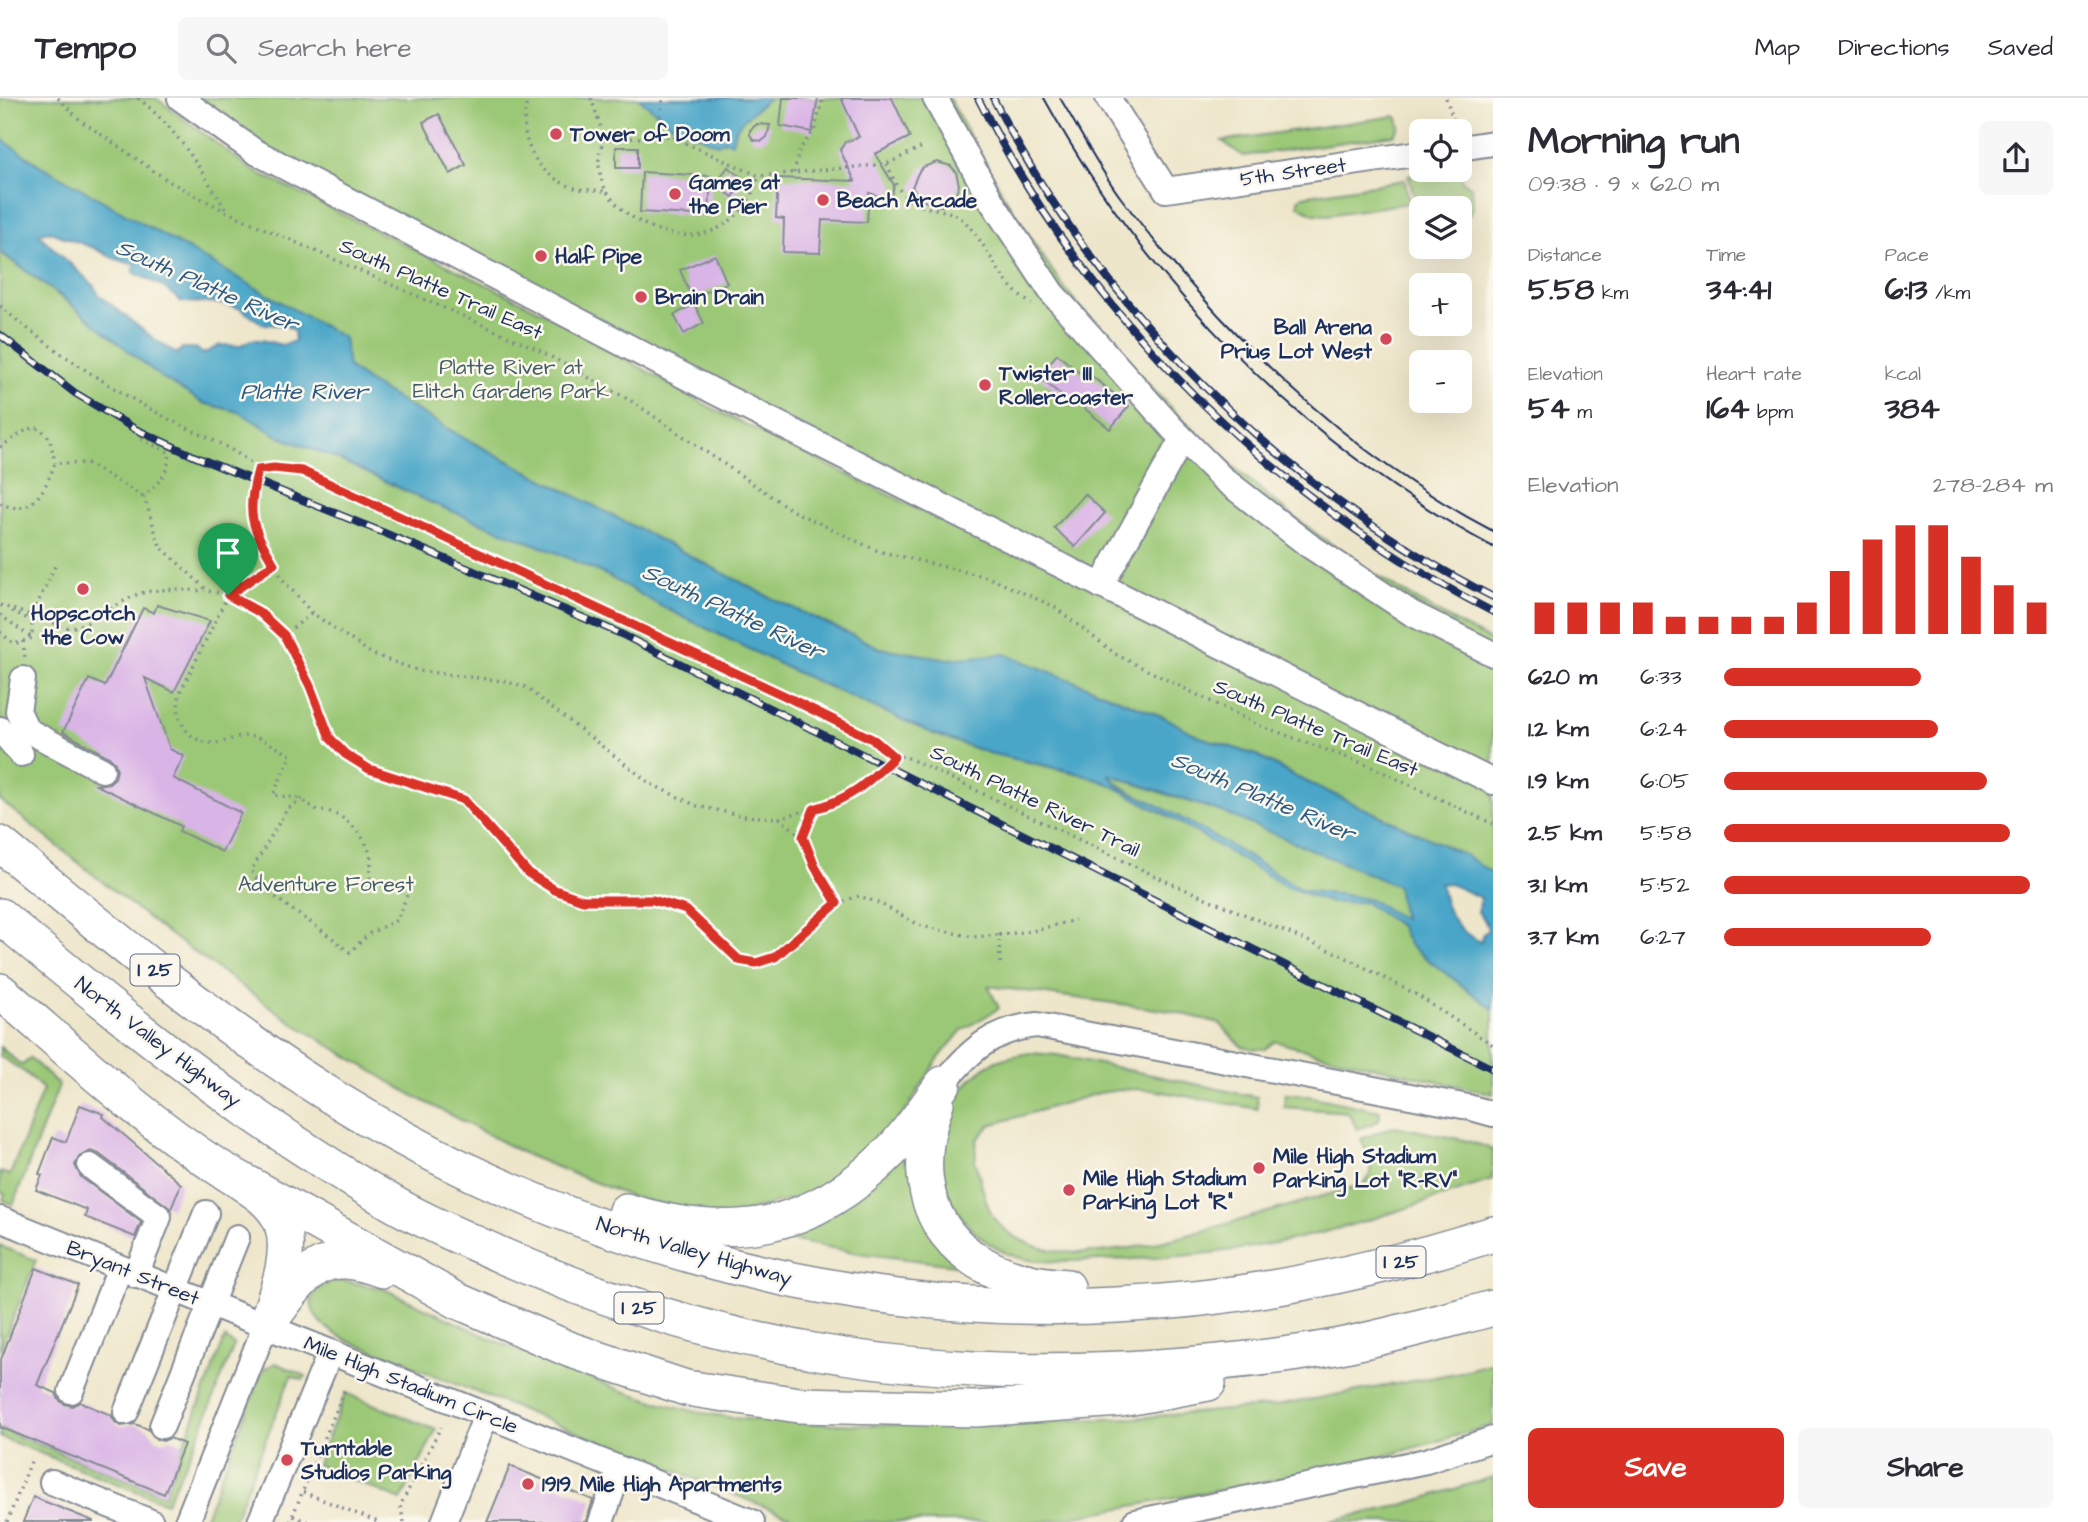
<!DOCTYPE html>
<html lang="en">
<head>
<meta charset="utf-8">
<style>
  body { margin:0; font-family:"Architects Daughter",sans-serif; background:#f7f7f7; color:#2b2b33; height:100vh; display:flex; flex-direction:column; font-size:26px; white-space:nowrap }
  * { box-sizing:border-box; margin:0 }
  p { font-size:23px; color:#7c7c81 }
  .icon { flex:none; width:38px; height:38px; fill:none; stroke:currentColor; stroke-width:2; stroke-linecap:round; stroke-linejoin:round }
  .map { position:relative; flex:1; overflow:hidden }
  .details { display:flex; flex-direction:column; background:#fff; width:595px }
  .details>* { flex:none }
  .buttons { position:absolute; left:1409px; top:21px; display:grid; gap:14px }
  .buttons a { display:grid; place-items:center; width:63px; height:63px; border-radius:10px; background:#fff; box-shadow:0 7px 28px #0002; font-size:35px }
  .pin { position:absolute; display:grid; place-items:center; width:60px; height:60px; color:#fff; margin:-72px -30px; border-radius:50% 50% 50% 0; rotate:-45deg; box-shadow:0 0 7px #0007 }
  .pin .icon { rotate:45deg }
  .round { display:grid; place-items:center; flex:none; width:74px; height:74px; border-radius:10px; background:#f7f7f7 }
  .head { display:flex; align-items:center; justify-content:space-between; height:119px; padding:0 35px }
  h1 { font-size:38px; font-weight:700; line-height:52px }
  .figures { display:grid; grid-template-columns:repeat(3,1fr); gap:10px; height:119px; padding:7px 35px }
  .figures div { display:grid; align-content:center }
  .figures b { font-size:30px; font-weight:700 }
  .figures small { font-size:19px; font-weight:400 }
  .figures p { font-size:19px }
  .chart { height:196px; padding:14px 35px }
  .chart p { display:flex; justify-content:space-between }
  .chart svg { width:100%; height:126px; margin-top:7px; stroke:#d93025; stroke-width:6 }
  .button { display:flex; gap:14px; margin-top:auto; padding:14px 35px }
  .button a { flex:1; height:80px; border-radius:10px; background:#d93025; color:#fff; font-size:28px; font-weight:700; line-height:80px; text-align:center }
  .button a+a { background:#f7f7f7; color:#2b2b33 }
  ul { padding:0 35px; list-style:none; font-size:23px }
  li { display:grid; grid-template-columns:112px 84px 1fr; align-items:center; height:52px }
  li i { height:18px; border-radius:9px; background:#d93025 }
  header { display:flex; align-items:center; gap:42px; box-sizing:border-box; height:98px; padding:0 35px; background:#fff; border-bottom:2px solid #e1e1e2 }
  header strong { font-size:33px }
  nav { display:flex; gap:38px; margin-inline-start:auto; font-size:24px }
  .search { width:490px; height:63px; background:#f7f7f7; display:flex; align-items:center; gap:18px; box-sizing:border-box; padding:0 24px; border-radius:10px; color:#7c7c81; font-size:26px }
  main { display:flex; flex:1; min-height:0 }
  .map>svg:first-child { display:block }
  .green { fill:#9bc876; stroke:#5b7c6a; stroke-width:2 }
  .water { fill:#49a6c8; stroke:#326a93; stroke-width:2; fill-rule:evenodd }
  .building { fill:#d9b4e6 }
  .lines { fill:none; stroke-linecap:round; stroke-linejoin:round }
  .minor-casing { stroke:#848a94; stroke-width:28 }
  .highway-casing { stroke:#848a94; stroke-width:38 }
  .path { stroke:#848a94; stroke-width:3.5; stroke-dasharray:2 5; stroke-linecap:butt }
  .minor { stroke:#fff; stroke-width:24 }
  .highway { stroke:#fff; stroke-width:35 }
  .tram { stroke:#1b2f5e; stroke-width:2 }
  .rail-casing { stroke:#1b2f5e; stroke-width:8 }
  .rail { stroke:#fbf7ec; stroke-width:5; stroke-dasharray:16; stroke-linecap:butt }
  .route-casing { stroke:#fff; stroke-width:14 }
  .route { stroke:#d93025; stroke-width:9 }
  .poi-dot { fill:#d1495b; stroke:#fbf7ec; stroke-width:2.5 }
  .labels { text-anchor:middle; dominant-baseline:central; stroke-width:5; stroke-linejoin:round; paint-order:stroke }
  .shield { fill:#fbf7ec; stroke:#5e6b89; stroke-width:2 }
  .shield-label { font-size:19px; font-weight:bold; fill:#1b2f5e }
  .poi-label { font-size:21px; font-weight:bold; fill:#1b2f5e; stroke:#fbf7ec; text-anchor:start }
  .street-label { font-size:21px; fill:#1b2f5e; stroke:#fbf7ec }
  .park-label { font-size:21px; fill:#415d65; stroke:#fbf7ec }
  .water-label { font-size:23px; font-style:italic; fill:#2b5983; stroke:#fbf7ec }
</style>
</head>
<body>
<header>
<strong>Tempo</strong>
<div class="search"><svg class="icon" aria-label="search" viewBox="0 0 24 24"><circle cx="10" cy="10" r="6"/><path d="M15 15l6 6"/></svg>Search here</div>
<nav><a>Map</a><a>Directions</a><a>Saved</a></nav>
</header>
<main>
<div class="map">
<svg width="1493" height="1424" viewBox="0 0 1493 1424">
  <rect width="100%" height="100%" fill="#fbf7ec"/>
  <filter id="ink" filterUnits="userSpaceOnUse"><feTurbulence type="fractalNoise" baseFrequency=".0143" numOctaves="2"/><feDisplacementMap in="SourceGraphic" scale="14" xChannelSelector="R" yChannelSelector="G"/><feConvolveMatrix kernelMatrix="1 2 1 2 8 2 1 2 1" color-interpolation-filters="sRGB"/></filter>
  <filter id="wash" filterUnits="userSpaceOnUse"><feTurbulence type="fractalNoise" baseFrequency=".00686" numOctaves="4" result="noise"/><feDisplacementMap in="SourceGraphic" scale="28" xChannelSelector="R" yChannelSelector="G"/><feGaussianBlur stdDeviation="1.57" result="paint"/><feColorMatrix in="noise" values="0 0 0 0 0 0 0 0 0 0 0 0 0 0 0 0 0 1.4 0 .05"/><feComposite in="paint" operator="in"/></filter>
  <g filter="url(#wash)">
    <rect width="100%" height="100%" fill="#eee6ca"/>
    <g class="green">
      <path d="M0 0H156L252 72 543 214 710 309 991 447 171 0H949C983 64 1019 126 1061 185 1081 212 1104 237 1126 262 1230 379 1353 473 1493 544V776L1465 757 1294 678 1256 657 1200 639 1164 619 1005 556 949 561 880 550 769 499 464 340 370 285 201 159 38 66 0 40Z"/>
      <polygon points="1395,18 1398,20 1400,29 1394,37 1243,58 1222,43"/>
      <polygon points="1438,72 1458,72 1463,84 1472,90 1473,110 1470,117 1463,117 1456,105 1418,111 1408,77"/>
      <polygon points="1405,82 1409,105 1327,117 1314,116 1298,108 1298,102 1303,98"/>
      <path d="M0 154 203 305 239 314 280 339 333 359 434 406 557 455 606 477 661 508 798 575 934 636 989 655 1083 677 1109 686 1300 791C1258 763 1214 739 1170 714 1146 700 1126 695 1106 675L1171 698 1222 714 1398 788 1403 822C1379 807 1358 795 1329 797L1364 804 1400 828 1410 848 1493 911V996L1315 955 1275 943 1265 951H1253L1241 948 1219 925 1171 913 988 888 999 910 961 933 938 961 896 1028 823 1093 724 1119 634 1100 529 1058 410 996 296 927 159 829 0 702Z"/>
      <polygon points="0,949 20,966 23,967 30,960 59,987 13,1107 3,1102 5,1096 0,1094 0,1074 10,1077 43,991 27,976 0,958"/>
      <path d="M1030 955 1057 957 1257 999 1258 1011 1152 992 1127 991 1099 995 990 1027 977 1042 975 1063C980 1078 986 1112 996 1123 1049 1184 1173 1141 1237 1123 1278 1111 1319 1099 1361 1087 1379 1076 1367 1057 1361 1041L1395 1028 1464 1042 1493 1051 1492 1082C1441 1098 1391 1117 1340 1130 1263 1151 1183 1161 1103 1162 1078 1162 1049 1166 1024 1161 976 1150 937 1102 941 1052 942 1043 945 1034 947 1026 953 1001 970 976 994 964 1005 959 1018 957 1030 955Z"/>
      <polygon points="1285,996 1299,996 1380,1013 1379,1023 1357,1031 1348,1014 1284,1009"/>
      <polygon points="903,1054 915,1059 971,1169 858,1155 774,1139"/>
      <polygon points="0,1148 36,1162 0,1253"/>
      <path d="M340 1182 384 1191 498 1244 620 1292 654 1303 697 1314 733 1320 801 1325 872 1327 985 1325 1134 1320 1275 1308 1456 1275 1493 1265V1327L1382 1359 1296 1378 1044 1424H803L348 1243C337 1237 324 1230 317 1220 302 1198 321 1185 340 1182Z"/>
      <polygon points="225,1240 234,1247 200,1335 166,1405 0,1339 0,1331 164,1397"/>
      <polygon points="275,1265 306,1278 303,1282 291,1278 233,1424 203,1424 263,1272"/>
      <polygon points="346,1295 436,1332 401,1402 317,1367"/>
      <polygon points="1493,1379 1493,1424 1325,1424 1399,1408"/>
    </g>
    <g class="water">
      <polygon points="639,0 769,0 742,23 735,33 732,45 726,42 717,46 667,24"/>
      <path d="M0 40 38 66 344 240 348 269 370 285 464 340 769 499 880 550 948 561 1005 556 1164 619 1200 639 1256 657 1294 678 1465 757 1493 776V911L1410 848 1400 828 1364 804 1331 805 1287 789 1167 717 1109 686 1083 676 989 655 934 636 798 575 661 508 606 477 557 455 434 406 333 359 280 339 239 314 203 305 158 277 61 198 0 154ZM48 133 94 150 113 160 135 167 133 174 162 188 182 204 217 205 239 210 263 226 285 227 294 233 295 243 282 247 262 242H251L239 248 220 247 203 256 196 250H182L177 256 153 240 99 197 93 187 38 136ZM1108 676 1222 714 1397 788 1403 821 1371 802 1352 798 1302 792 1229 747 1154 705 1121 690ZM1441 785 1450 786 1481 800 1478 814 1486 825 1488 832 1482 837 1481 844C1457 834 1443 811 1441 785Z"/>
    </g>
    <g id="blocks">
      <g class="building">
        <polygon points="783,0 818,0 812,34 780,28"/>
        <polygon points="841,0 892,0 910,39 875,56 894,87 891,101 869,95 867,124 822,122 820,155 783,154 784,121 776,120 778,80 855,83 840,52 845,44 859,39"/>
        <polygon points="439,16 466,67 450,76 423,24"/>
        <polygon points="757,26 770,27 767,39 762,43 754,42 750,37 750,32"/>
        <rect x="616" y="49" width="22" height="21"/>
        <polygon points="937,64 951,68 956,74 959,87 954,100 942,108 935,108 922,102 912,89 918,75 923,69"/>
        <polygon points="728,69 745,82 733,99 715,86"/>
        <polygon points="642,74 711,78 709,118 640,114"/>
        <polygon points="715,157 727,185 692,200 680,172"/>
        <polygon points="694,206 704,225 684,236 674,217"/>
        <polygon points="1057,256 1086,280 1089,276 1129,308 1110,331 1074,302 1071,305 1039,279"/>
        <polygon points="1085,396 1105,415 1075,449 1054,430"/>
        <polygon points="157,507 210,523 174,594 145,580 170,651 184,658 173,680 241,715 222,754 179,733 181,728 96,687 109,685 115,680 117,672 115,665 109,659 63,634 89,581 105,588 143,510 154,515"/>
        <polygon points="80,1007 104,1016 103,1019 181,1086 171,1111 99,1056 91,1053 79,1059 75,1067 81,1079 141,1124 135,1139 85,1119 87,1112 36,1092 42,1077 39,1076 53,1039 66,1044"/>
        <polygon points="36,1170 78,1187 37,1287 56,1295 59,1302 65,1306 72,1308 80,1304 111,1317 115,1324 121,1328 135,1326 148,1331 156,1341 163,1343 170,1340 184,1346 164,1396 0,1329 0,1264"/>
        <polygon points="510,1368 593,1402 586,1424 487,1424"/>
        <polygon points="33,1399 93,1423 93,1424 23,1424"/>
      </g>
    </g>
  </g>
  <g filter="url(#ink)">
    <use href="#blocks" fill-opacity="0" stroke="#848a94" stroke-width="2"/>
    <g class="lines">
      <g class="minor-casing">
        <g id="minor">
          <polyline points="180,0 254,53 715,294 1493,684"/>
          <polyline points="935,0 992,104 1052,195 1172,330 1222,380 1307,446 1411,515 1493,556"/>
          <polyline points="1108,0 1166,92 1421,55"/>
          <polyline points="1460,50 1493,45"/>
          <polyline points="1101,488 1182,341"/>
          <polyline points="23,581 18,613 27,632 102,672"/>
          <polyline points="0,631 21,656"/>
          <path d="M943 986C969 953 993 931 1037 927L1468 1009 1493 1016"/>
          <polyline points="90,1068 159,1119 136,1177"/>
          <polyline points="0,1121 752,1424"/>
          <polyline points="71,1293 120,1170"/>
          <polyline points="126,1314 206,1115"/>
          <polyline points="162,1328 237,1139"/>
          <polyline points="52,1384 151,1424"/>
          <polyline points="187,1424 265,1229"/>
          <polyline points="260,1424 330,1255"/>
          <polyline points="444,1424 486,1317"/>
          <polyline points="601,1424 620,1371"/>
          <polyline points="1135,1424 1426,1363 1493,1341"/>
        </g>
      </g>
      <g class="highway-casing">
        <g id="highway">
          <path d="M0 746C103 831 205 917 317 989 552 1140 838 1221 1117 1207 1246 1201 1370 1175 1493 1136"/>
          <path d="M0 818C125 923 252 1025 394 1106 429 1126 468 1142 505 1159 718 1252 924 1285 1157 1269 1216 1265 1276 1260 1335 1249 1388 1239 1440 1224 1493 1210"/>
          <path d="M0 893C71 954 140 1019 219 1070 240 1084 273 1100 282 1126 293 1157 275 1200 265 1229"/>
          <path d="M936 1005C898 1112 958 1183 1067 1189"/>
          <polyline points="213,1066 458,1203 571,1252 686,1290 799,1307 976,1311 1121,1301 1208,1285"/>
          <path d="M626 1113C731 1145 811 1134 890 1054 910 1034 926 1009 943 986"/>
          <path d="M276 1215C309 1170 324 1150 382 1172"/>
        </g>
      </g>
      <g class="path">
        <polyline points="58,0 80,22 170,84 227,114 537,251 633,304 793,413 878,453 987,479 1053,508 1117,557 1256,626 1370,668 1493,726"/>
        <path d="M138 0C178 32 199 69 226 112"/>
        <path d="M528 0C516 40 535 77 575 90 586 93 597 91 607 94"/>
        <path d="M591 0C595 13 602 29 603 42 603 47 600 53 599 58 598 70 601 84 607 94 616 108 630 119 644 126 695 152 742 132 759 78"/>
        <polyline points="1446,0 1453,21 1451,31"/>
        <polyline points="657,39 663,0"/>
        <polyline points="603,42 670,38 759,78 887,66 922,49"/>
        <path d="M887 66C891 75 895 87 902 95 918 116 947 106 964 123 991 149 998 187 1032 206"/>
        <polyline points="1463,70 1466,80"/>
        <polyline points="794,75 799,52 814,33 823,0"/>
        <path d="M0 208C50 251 107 288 165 319 197 336 232 347 259 372L251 398 250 419 261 444 283 482 312 515 372 556 419 573 504 583 525 589 651 686 697 708 744 718 779 720 837 704 867 686 894 659 904 658 1170 785 1341 857 1417 897 1493 947"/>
        <path d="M141 341 170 355C167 378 160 383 144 399L160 448 208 493 228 497 242 505 259 514 284 537"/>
        <polyline points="0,349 28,331 40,330 50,341 55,365"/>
        <polyline points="259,372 302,373 783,597 874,642 893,659"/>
        <path d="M0 405C33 422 46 389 55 365H87L144 399"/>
        <path d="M274 466 228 497 181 593C172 616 185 644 212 645 224 646 234 638 245 638 261 638 277 650 291 657L273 697 303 701 287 711 251 773C266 798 305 819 328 837 336 842 341 849 350 854L370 835 397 822 407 797 370 780C369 774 371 769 371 763 370 739 341 711 317 712L312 708 307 707 303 701"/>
        <path d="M0 507 69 530C95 527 114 505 139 496 159 489 184 492 205 493"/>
        <polyline points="12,513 32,523"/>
        <polyline points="311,516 284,537 310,588 330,641 345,656 369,671 465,702 528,775 555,792 583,802 653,802 686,812 739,862 756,865 775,859 837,805"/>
        <polyline points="0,517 32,540"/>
        <polyline points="0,534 14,546 32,540 32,517 57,464"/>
        <polyline points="23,543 25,561"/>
        <polyline points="779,720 803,739 815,769 837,805 859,798 879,805 921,828 973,839 999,837"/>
        <polyline points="803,739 814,711"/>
        <polyline points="1000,865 999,837 1032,833 1075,822"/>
        <polyline points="303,1394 378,1424"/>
        <polyline points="293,1418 308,1424"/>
        <polyline points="7,1424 32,1361"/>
        <polyline points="290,1424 345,1291"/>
        <polyline points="404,1424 400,1408 441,1329"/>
      </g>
      <use href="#minor" class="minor"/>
      <use href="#highway" class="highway"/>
      <g class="tram">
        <path d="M1044 0C1147 187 1304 347 1493 449"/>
        <path d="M1060 0C1080 33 1098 69 1121 100 1221 233 1344 355 1493 433"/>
      </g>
      <g class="rail-casing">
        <g id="rail">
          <path d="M978 0C1088 220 1274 402 1493 514"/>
          <path d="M993 0C1097 208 1286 394 1493 499"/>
          <polyline points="0,237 75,295 135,331 196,359 387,436 619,535 1493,971"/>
        </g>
      </g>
      <use href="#rail" class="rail"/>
    </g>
  </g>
  <g class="lines" filter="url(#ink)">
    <g class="route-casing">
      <path id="route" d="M274 370 302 373 783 597 874 642 894 659C867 685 851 701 814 711L803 739 815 769 837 805 775 859 756 865 739 862 686 812 653 802H583L555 792 528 775 464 702 369 671 345 656 330 640 310 588 284 537 259 514 228 497 274 466C251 427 246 417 258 372Z"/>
    </g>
    <use href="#route" class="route"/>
  </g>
  <g class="poi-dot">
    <circle cx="556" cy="36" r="7"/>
    <circle cx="675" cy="96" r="7"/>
    <circle cx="823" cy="102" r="7"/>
    <circle cx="541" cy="158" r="7"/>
    <circle cx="641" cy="199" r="7"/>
    <circle cx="1386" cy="241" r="7"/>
    <circle cx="985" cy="287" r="7"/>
    <circle cx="83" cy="491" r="7"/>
    <circle cx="1259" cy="1070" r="7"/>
    <circle cx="1069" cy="1092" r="7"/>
    <circle cx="287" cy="1362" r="7"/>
    <circle cx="528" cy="1386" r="7"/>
  </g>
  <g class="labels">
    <g class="shield">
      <rect x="130.5" y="856.5" width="49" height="31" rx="5"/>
      <rect x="1376.5" y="1148.5" width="49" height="31" rx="5"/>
      <rect x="614.5" y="1194.5" width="49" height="31" rx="5"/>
    </g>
    <g class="shield-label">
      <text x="155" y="872">I 25</text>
      <text x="1401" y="1164">I 25</text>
      <text x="639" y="1210">I 25</text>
    </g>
    <g class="poi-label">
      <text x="570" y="36">Tower of Doom</text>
      <text x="689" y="84">Games at<tspan x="689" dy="24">the Pier</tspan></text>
      <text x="837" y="102">Beach Arcade</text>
      <text x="555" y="158">Half Pipe</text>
      <text x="655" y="199">Brain Drain</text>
      <text x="1372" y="229" text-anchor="end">Ball Arena<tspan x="1372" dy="24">Prius Lot West</tspan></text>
      <text x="999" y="275">Twister III<tspan x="999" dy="24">Rollercoaster</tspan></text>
      <text x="83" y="515" text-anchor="middle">Hopscotch<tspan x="83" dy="24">the Cow</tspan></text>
      <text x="1273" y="1058">Mile High Stadium<tspan x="1273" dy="24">Parking Lot "R-RV"</tspan></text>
      <text x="1083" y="1080">Mile High Stadium<tspan x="1083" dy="24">Parking Lot "R"</tspan></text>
      <text x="301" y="1350">Turntable<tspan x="301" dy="24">Studios Parking</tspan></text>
      <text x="542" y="1386">1919 Mile High Apartments</text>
    </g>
    <g class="street-label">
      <text transform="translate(1293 74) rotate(-8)">5th Street</text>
      <text transform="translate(441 191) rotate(24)">South Platte Trail East</text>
      <text transform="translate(1316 630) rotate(23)">South Platte Trail East</text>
      <text transform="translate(1035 703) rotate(26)">South Platte River Trail</text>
      <text transform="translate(158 944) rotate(37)">North Valley Highway</text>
      <text transform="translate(694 1153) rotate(16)">North Valley Highway</text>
      <text transform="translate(133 1175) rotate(22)">Bryant Street</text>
      <text transform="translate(411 1287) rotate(22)">Mile High Stadium Circle</text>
    </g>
    <g class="park-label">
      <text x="511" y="269">Platte River at<tspan x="511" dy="24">Elitch Gardens Park</tspan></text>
      <text x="326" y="786">Adventure Forest</text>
    </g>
    <g class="water-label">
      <text transform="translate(207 188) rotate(24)">South Platte River</text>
      <text x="304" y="294">Platte River</text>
      <text transform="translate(733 514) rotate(25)">South Platte River</text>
      <text transform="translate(1263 699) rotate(23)">South Platte River</text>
    </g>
  </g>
</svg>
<div class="buttons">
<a><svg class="icon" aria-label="locate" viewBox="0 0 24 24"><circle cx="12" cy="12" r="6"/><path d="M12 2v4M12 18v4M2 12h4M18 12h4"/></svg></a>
<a><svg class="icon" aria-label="layers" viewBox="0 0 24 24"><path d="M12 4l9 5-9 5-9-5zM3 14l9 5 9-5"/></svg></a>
<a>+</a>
<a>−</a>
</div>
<div class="pin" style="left:228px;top:497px;background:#1e9e55"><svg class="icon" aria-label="arrive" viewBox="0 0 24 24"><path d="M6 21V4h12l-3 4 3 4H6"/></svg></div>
</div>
<section class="details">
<div class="head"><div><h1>Morning run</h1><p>09:38 · 9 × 620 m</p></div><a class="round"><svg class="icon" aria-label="share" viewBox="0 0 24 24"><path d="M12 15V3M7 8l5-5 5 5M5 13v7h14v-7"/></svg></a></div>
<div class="figures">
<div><p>Distance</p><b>5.58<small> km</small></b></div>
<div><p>Time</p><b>34:41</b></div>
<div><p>Pace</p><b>6:13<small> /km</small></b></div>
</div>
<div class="figures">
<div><p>Elevation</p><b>54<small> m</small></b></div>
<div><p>Heart rate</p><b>164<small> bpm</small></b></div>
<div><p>kcal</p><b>384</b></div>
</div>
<div class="chart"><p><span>Elevation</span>278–284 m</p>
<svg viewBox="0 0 160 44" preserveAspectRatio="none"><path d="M5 44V33M15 44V33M25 44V33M35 44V33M45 44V38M55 44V38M65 44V38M75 44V38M85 44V33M95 44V22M105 44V11M115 44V6M125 44V6M135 44V17M145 44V27M155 44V33"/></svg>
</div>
<ul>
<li><b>620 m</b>6:33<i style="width:60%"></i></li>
<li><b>1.2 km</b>6:24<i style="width:65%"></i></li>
<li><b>1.9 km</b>6:05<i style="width:80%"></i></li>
<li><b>2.5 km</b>5:58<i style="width:87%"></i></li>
<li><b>3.1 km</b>5:52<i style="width:93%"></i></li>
<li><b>3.7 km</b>6:27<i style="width:63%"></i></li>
</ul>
<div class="button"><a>Save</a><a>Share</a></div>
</section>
</main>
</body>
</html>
